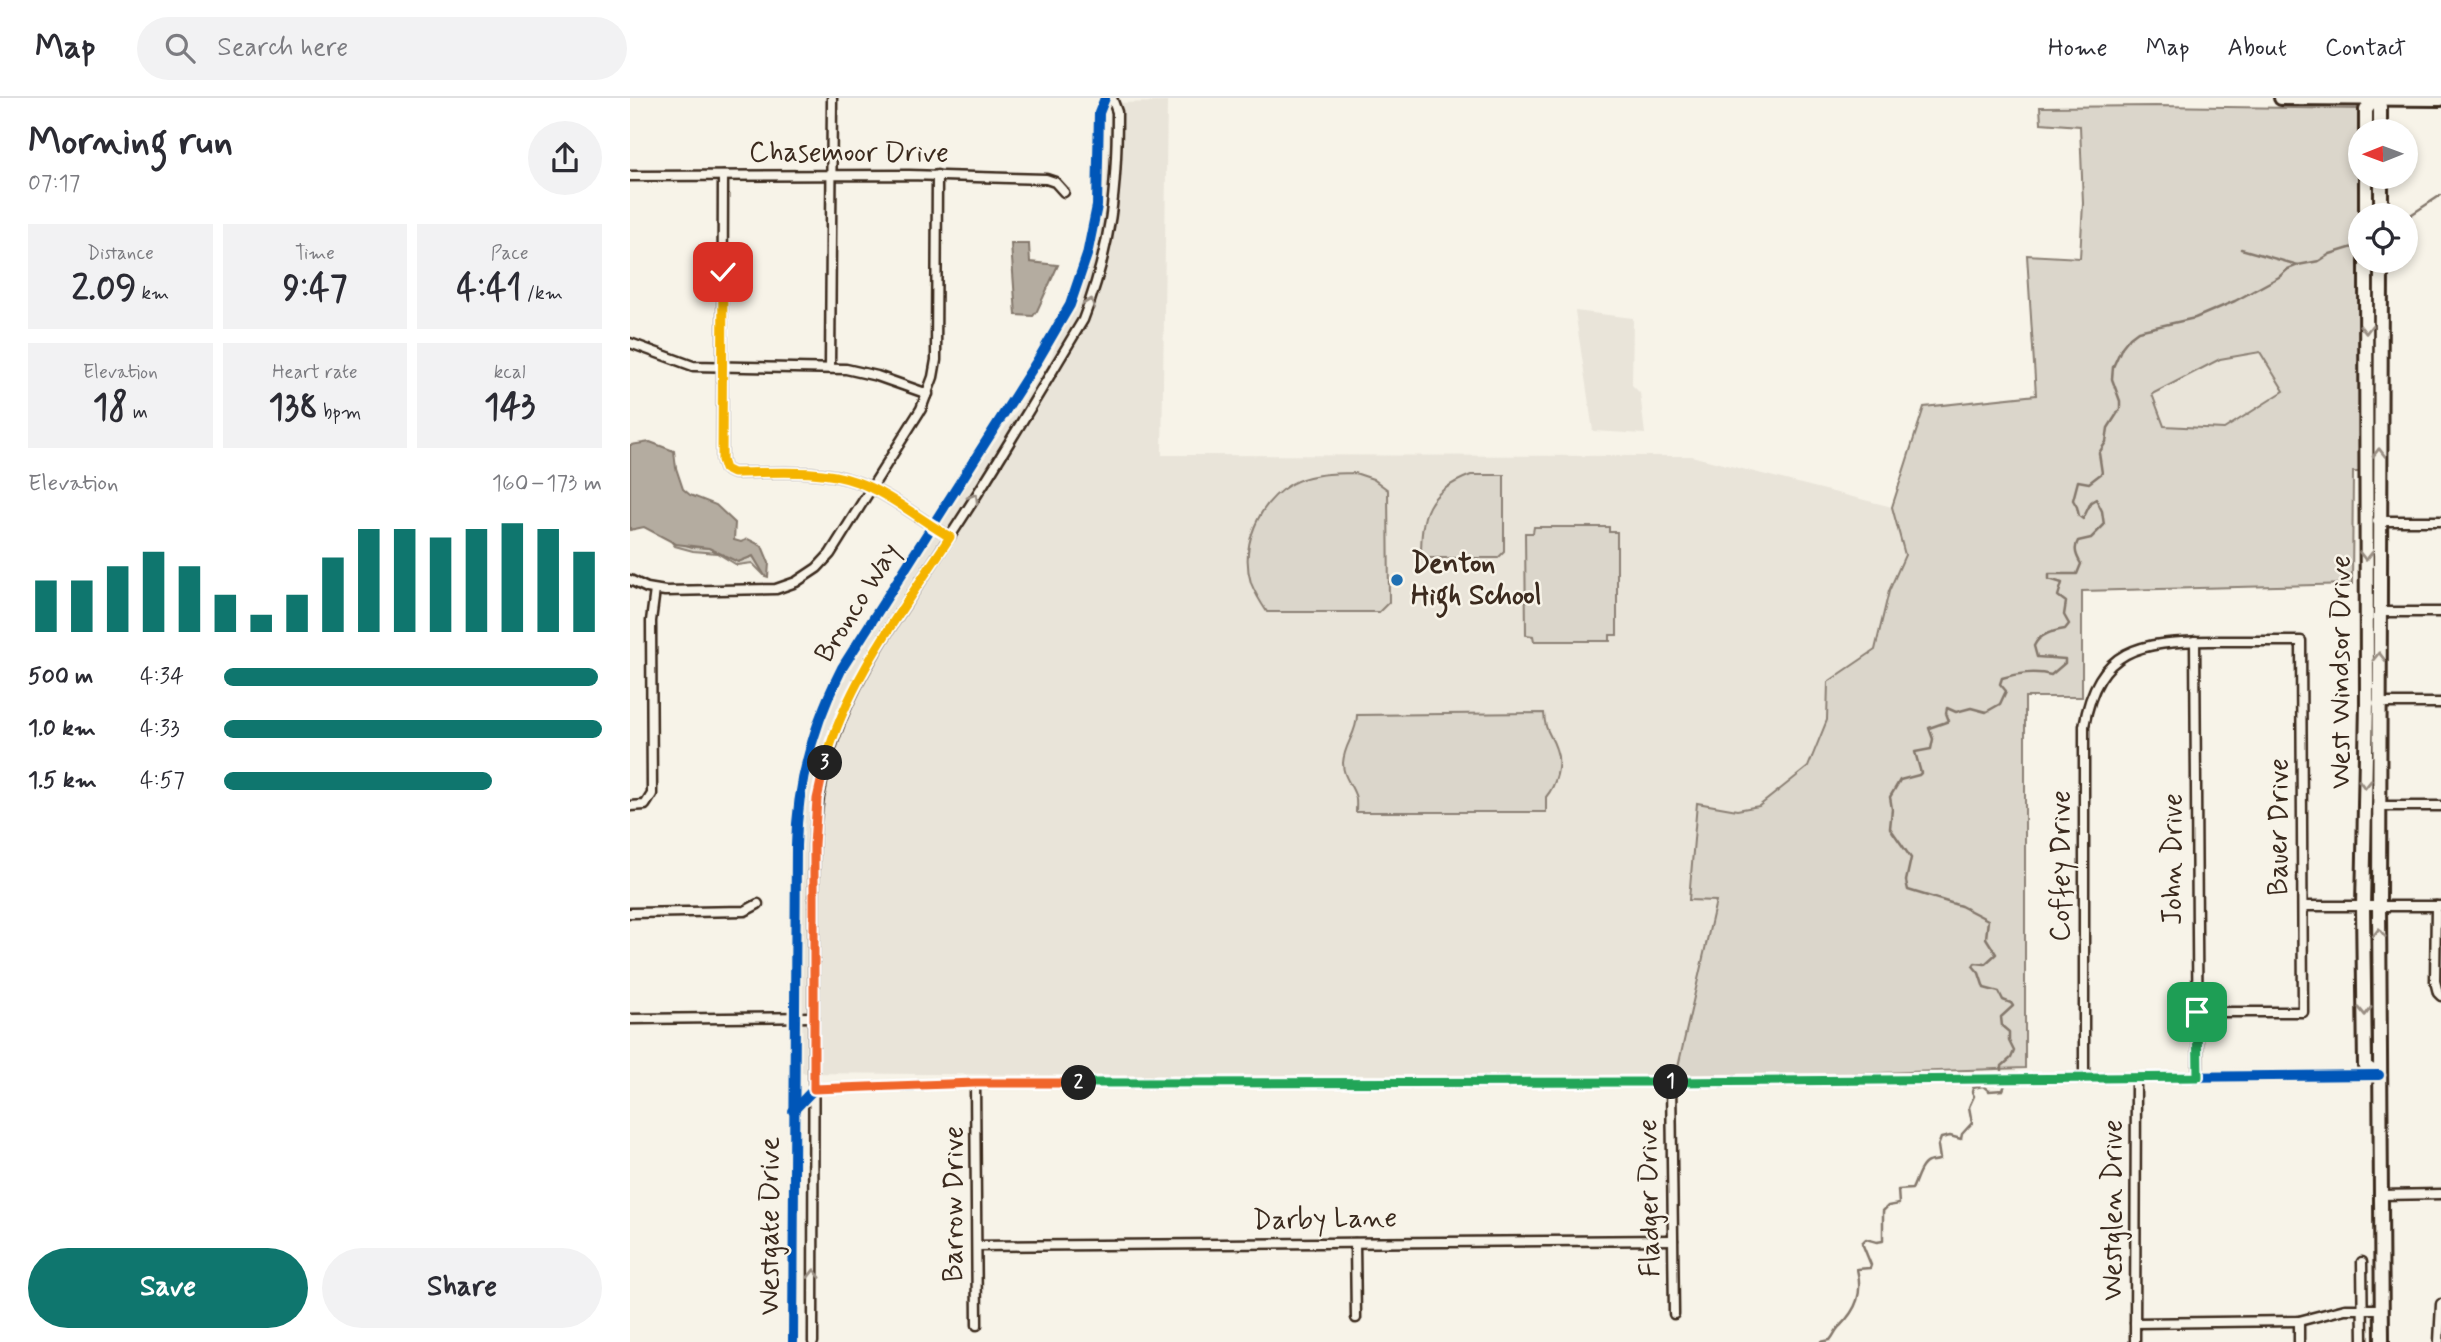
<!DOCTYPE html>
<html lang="en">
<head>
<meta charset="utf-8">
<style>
  body { margin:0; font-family:Mynerve,sans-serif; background:#f2f2f3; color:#2b2b33; height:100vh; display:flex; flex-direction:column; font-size:26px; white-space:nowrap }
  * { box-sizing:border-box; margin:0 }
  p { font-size:23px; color:#7c7c81 }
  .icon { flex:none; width:38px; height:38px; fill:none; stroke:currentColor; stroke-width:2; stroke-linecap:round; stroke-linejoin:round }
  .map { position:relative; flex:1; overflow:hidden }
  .panel { display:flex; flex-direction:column; background:#fff; width:630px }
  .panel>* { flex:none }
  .needle { width:46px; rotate:269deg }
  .buttons { position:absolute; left:1718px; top:21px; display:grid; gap:14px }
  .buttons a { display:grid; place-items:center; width:70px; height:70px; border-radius:50%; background:#fff; box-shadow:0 4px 10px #0003; font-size:35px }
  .pin { position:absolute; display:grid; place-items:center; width:60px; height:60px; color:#fff; margin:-30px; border-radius:14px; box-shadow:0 4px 10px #0006 }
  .km { position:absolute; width:35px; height:35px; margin:-18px; border-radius:50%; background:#222; color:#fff; font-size:19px; line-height:35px; text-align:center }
  .round { display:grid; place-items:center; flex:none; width:74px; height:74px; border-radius:37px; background:#f2f2f3 }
  .overview { display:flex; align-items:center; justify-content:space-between; height:119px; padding:0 28px }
  h1 { font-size:38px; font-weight:800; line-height:52px }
  .figures { display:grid; grid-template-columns:repeat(3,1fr); gap:10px; height:119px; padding:7px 28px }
  .figures div { display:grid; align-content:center; border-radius:0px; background:#f2f2f3; text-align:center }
  .figures b { font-size:35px; font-weight:800 }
  .figures small { font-size:19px; font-weight:400 }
  .figures p { font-size:19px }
  .chart { height:196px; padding:14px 28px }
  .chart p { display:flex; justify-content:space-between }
  .chart svg { width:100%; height:126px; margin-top:7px; stroke:#0f766e; stroke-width:6 }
  .button { display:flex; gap:14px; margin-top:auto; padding:14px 28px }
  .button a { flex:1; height:80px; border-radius:42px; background:#0f766e; color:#fff; font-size:28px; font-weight:800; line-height:80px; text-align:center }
  .button a+a { background:#f2f2f3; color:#2b2b33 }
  ul { padding:0 28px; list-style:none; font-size:23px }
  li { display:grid; grid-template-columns:112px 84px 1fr; align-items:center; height:52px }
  li i { height:18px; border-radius:9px; background:#0f766e }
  header { display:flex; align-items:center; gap:42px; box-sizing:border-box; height:98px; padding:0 35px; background:#fff; border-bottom:2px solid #e1e1e2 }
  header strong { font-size:33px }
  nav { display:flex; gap:38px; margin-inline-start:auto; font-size:24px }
  .search { width:490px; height:63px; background:#f2f2f3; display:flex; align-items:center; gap:18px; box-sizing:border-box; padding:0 24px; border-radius:38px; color:#7c7c81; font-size:26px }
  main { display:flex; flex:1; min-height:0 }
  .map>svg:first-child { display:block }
  .built { fill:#e9e4d9 }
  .green { fill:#dbd6cb; stroke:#8b8074; stroke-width:2; fill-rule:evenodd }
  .water { fill:#b4aca0; stroke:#84786c; stroke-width:2 }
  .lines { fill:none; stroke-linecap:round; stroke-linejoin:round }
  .stream { stroke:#84786c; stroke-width:2.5 }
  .street-casing { stroke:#3b2a1e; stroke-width:13 }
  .secondary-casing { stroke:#3b2a1e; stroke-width:18 }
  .street { stroke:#f7f3e8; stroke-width:8 }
  .secondary { stroke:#f7f3e8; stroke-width:12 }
  .cycleway-casing { stroke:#f7f3e8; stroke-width:15 }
  .cycleway { stroke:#0057b8; stroke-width:10 }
  .oneway { stroke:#998e83 }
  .split-1-casing { stroke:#fff; stroke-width:14 }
  .split-2-casing { stroke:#fff; stroke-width:14 }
  .split-3-casing { stroke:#fff; stroke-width:14 }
  .split-4-casing { stroke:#fff; stroke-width:14 }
  .split-1 { stroke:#22a559; stroke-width:9 }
  .split-2 { stroke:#22a559; stroke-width:9 }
  .split-3 { stroke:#f0652b; stroke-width:9 }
  .split-4 { stroke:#f5b400; stroke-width:9 }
  .poi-dot { fill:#1f6fb2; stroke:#f7f3e8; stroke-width:2.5 }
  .labels { text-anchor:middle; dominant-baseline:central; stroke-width:5; stroke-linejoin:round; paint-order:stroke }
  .street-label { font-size:28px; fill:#3b2a1e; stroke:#f7f3e8 }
  .poi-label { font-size:28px; font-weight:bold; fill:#3b2a1e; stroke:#f7f3e8; text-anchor:start }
</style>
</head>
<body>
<header>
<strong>Map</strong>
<div class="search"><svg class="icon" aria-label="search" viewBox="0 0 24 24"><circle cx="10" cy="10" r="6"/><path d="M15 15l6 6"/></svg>Search here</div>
<nav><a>Home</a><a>Map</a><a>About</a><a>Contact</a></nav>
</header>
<main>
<section class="panel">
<div class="overview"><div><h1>Morning run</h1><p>07:17</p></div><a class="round"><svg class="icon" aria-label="share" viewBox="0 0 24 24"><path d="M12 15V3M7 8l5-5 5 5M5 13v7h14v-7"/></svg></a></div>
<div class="figures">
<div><p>Distance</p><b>2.09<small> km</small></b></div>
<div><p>Time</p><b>9:47</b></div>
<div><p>Pace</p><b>4:41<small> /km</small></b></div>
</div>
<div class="figures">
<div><p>Elevation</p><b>18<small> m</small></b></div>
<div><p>Heart rate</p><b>138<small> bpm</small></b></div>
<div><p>kcal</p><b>143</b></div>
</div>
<div class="chart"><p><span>Elevation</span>160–173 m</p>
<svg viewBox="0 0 160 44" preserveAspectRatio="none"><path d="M5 44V26M15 44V26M25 44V21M35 44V16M45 44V21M55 44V31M65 44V38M75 44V31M85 44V18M95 44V8M105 44V8M115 44V11M125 44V8M135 44V6M145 44V8M155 44V16"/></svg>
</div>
<ul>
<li><b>500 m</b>4:34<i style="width:99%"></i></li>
<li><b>1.0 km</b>4:33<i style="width:100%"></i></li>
<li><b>1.5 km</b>4:57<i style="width:71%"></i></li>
</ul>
<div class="button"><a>Save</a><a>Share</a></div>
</section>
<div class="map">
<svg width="1811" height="1244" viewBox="0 0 1811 1244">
  <rect width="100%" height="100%" fill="#f7f3e8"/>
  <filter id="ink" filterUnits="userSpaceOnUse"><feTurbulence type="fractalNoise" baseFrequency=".0143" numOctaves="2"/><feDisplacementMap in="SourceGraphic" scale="14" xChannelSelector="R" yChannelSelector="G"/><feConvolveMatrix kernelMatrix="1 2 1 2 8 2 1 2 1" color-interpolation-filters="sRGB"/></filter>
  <g filter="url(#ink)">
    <g class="built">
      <polygon points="537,4 532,357 1061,358 1262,409 1275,457 1259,493 1245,552 1198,584 1197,622 1178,669 1130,708 1107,712 1068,705 1059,802 1086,802 1045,982 164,975 169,709 195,603 224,551 419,265 474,115 481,5"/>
      <polygon points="945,213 1003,220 1002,287 1010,295 1015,336 963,333"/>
      <polygon points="1630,254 1654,293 1594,332 1534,328 1522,296 1590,261"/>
    </g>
    <g class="green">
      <path d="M1525 8 1731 11 1729 374H1723L1722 486 1452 493V599H1395V970L1045 982 1086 803 1059 802 1067 705 1107 712 1129 708 1178 669 1197 622 1198 584 1245 552 1259 493 1275 457 1262 409 1294 309 1406 297 1397 157 1450 160 1453 105 1450 28 1411 25 1410 9ZM1630 254 1654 293 1594 331 1534 328 1522 296 1590 261Z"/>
      <path d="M725 375 743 381 758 392 759 504 749 514H637C631 505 625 495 621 485 610 448 628 405 661 386 679 375 704 376 725 375Z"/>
      <path d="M841 377H874V454L868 460H791C791 416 796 394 841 377Z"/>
      <polygon points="904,429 979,429 979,434 987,434 987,537 980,537 980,543 904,543 903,538 896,537 895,435 903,435"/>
      <polygon points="40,442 62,449 79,450 108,464 123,458 135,478 122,465 107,467 87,455 63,453 45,448"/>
      <path d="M914 615C915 635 921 635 926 651 932 667 926 687 916 699V714H726C726 709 727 701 725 697 721 685 713 679 713 665 714 646 727 636 727 617Z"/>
    </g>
    <g class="water">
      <polygon points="381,146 399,146 400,164 428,167 407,213 403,218 386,217"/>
      <polygon points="20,344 44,353 46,370 53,391 60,397 86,407 105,425 104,442 111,444 118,441 132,448 139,465 138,479 135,478 123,458 108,464 79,450 46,446 14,429 0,432 0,347"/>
    </g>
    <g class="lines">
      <g class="stream">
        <polyline points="1776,120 1811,97"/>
        <polyline points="1611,151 1668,167 1689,163 1700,156 1723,149 1729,143"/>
        <path d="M1372 975V968L1381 960 1384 953 1379 943V934L1372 928 1371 919 1383 908 1381 905 1373 902 1369 894 1354 890 1349 875 1343 868 1345 865 1355 866 1366 856 1356 840 1358 822 1331 808 1278 792 1276 783 1281 760 1260 730 1262 711 1260 699 1270 682 1289 677 1291 675 1285 654 1301 651 1303 641 1299 630 1319 623 1316 615 1317 610 1326 614 1341 610 1356 614 1370 606 1376 593 1370 586 1372 580C1387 575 1406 573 1421 577L1435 565V561L1407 559 1404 548C1409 536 1423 533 1435 531L1439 526 1434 517 1436 504 1428 498 1432 485 1419 481V476H1447L1451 466C1447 459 1443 451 1448 443L1461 440 1474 427 1472 413 1466 401 1461 404 1453 421 1449 418 1447 409 1443 402 1448 383 1459 385 1472 375 1469 355 1476 344 1478 330 1490 311V303L1482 281 1483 269 1492 249 1500 239 1508 233 1565 220 1605 203 1649 179 1658 171 1668 167"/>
        <path d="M1191 1244 1200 1242C1204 1238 1206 1231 1210 1228 1227 1211 1233 1195 1227 1171L1240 1170 1241 1167 1232 1145 1236 1141 1247 1144 1253 1143V1113L1258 1108 1269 1106 1268 1092 1282 1091C1286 1084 1289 1068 1298 1064 1302 1062 1307 1064 1310 1061L1308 1048 1311 1040 1320 1038 1331 1041 1332 1036 1342 1025 1339 1009 1344 998 1342 994 1343 990 1353 988 1359 993 1373 992 1376 984"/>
      </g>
      <g class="street-casing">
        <g id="street">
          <polyline points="0,78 279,77 416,81 425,84 434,94"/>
          <path d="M93 78 92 362 95 371 103 375C145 375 188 370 227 384 258 395 291 422 320 439"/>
          <polyline points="0,245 63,268 216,271 247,278 298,296"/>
          <polyline points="200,270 202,0"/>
          <polyline points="1747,423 1811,423"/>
          <polyline points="0,482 17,490 35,493 146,491 166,484 187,470 200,456 291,311 303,279 306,262 307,77"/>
          <polyline points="1749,514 1811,514"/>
          <polyline points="1565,543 1568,979"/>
          <polyline points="1747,605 1811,605"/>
          <polyline points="0,708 15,707 22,696 21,523 25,492"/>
          <polyline points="1749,708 1811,708"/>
          <polyline points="1673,808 1811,808"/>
          <polyline points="1806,808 1805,883 1808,895 1811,898"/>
          <polyline points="0,815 115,813 128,806"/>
          <polyline points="0,921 184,919"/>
          <path d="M1454 980V628C1468 549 1510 544 1580 543 1610 543 1641 543 1671 543L1673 914H1567"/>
          <polyline points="1041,984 1044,1216"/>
          <polyline points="345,985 347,1227"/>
          <polyline points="163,1013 184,991 345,985 1041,984 1747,977"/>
          <polyline points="1750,1097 1811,1096"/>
          <polyline points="725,1145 726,1220"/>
          <polyline points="347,1148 1043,1142"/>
          <polyline points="1732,1164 1733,1244"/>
          <polyline points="1669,1223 1669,1244"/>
          <polyline points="1505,1225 1669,1223 1715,1211 1752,1211"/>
          <path d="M163 1244 166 748C167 684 183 627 212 570L409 260 440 207 457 157 467 108 469 15 475 0"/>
          <path d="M183 1244 184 747C189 618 253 543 319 440 366 369 409 295 453 222 481 150 487 90 487 14L482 0"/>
          <polyline points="1505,1244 1506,980"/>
          <polyline points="1809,1244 1811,1206"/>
        </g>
      </g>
      <g class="secondary-casing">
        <g id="secondary">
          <polyline points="1651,0 1811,1"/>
          <polyline points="1744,0 1750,9 1750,33"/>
          <polyline points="1736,33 1736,12 1744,1"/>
          <polyline points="1736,117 1736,79"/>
          <polyline points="1751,117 1751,79"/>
          <polyline points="1736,163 1737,605 1733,809 1735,968 1749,977"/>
          <polyline points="1751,163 1749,808 1752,1244"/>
        </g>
      </g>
      <use href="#street" class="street"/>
      <use href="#secondary" class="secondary"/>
      <g class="cycleway-casing">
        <g id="cycleway">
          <polyline points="163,1013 184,991 345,985 1041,984 1749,977"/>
          <path d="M163 1244 166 748C167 684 183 627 212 570L409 260 440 207 457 157 467 108 469 15 475 0"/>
        </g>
      </g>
      <use href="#cycleway" class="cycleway"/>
    </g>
    <defs><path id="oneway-chevron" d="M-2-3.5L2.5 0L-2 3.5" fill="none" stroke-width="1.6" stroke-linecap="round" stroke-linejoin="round" transform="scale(1.75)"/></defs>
    <g class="oneway">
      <use href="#oneway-chevron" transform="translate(460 205) rotate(-69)"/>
      <use href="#oneway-chevron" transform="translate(1736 231) rotate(90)"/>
      <use href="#oneway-chevron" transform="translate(1749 355) rotate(-90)"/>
      <use href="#oneway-chevron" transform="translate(344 400) rotate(-58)"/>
      <use href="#oneway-chevron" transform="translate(1736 458) rotate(90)"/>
      <use href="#oneway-chevron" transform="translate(1749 559) rotate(-90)"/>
      <use href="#oneway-chevron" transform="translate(1735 686) rotate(91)"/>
      <use href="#oneway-chevron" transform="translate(1749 835) rotate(-90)"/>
      <use href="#oneway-chevron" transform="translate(1735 913) rotate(89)"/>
      <use href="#oneway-chevron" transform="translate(184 1176) rotate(-90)"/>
    </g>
  </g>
  <g class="lines" filter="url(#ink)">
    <g class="split-1-casing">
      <polyline id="split-1" points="1041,984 1568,979 1567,914"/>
    </g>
    <g class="split-2-casing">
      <polyline id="split-2" points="449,985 1041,984"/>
    </g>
    <g class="split-3-casing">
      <polyline id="split-3" points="195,665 187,701 184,747 184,991 345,985 449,985"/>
    </g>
    <g class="split-4-casing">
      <path id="split-4" d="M93 174 92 362 95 371 103 375C144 375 188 370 227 384 258 395 291 422 320 439 273 511 218 581 195 665"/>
    </g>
    <use href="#split-1" class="split-1"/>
    <use href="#split-2" class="split-2"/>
    <use href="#split-3" class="split-3"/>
    <use href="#split-4" class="split-4"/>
  </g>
  <circle class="poi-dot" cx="767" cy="482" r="7"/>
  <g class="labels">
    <g class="street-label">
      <text x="219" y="55">Chasemoor Drive</text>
      <text transform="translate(228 505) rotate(-58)">Bronco Way</text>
      <text transform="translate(1711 574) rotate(-90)">West Windsor Drive</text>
      <text transform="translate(1649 729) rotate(-90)">Bauer Drive</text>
      <text transform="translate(1543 761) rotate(-90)">John Drive</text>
      <text transform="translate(1431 768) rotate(-90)">Coffey Drive</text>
      <text transform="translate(1020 1100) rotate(-91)">Fladger Drive</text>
      <text transform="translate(324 1106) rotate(-90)">Barrow Drive</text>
      <text transform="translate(1483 1112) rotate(-90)">Westglen Drive</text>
      <text transform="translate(695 1122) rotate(-1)">Darby Lane</text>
      <text transform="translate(140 1128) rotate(-90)">Westgate Drive</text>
    </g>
    <g class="poi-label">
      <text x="781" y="466">Denton<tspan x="781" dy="32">High School</tspan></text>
    </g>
  </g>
</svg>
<div class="buttons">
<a><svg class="needle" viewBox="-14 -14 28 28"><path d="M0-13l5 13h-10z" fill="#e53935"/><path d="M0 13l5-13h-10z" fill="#7c7c81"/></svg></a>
<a><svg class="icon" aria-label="locate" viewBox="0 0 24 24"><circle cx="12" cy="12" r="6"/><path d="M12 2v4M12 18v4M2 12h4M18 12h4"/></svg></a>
</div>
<div class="pin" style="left:1567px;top:914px;background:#1e9e55"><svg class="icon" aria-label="arrive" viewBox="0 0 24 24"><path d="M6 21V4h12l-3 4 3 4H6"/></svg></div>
<div class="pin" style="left:93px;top:174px;background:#d93025"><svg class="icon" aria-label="check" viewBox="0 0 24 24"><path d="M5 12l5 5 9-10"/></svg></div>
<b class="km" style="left:1041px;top:984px">1</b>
<b class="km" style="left:449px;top:985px">2</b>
<b class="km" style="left:195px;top:665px">3</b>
</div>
</main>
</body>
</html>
